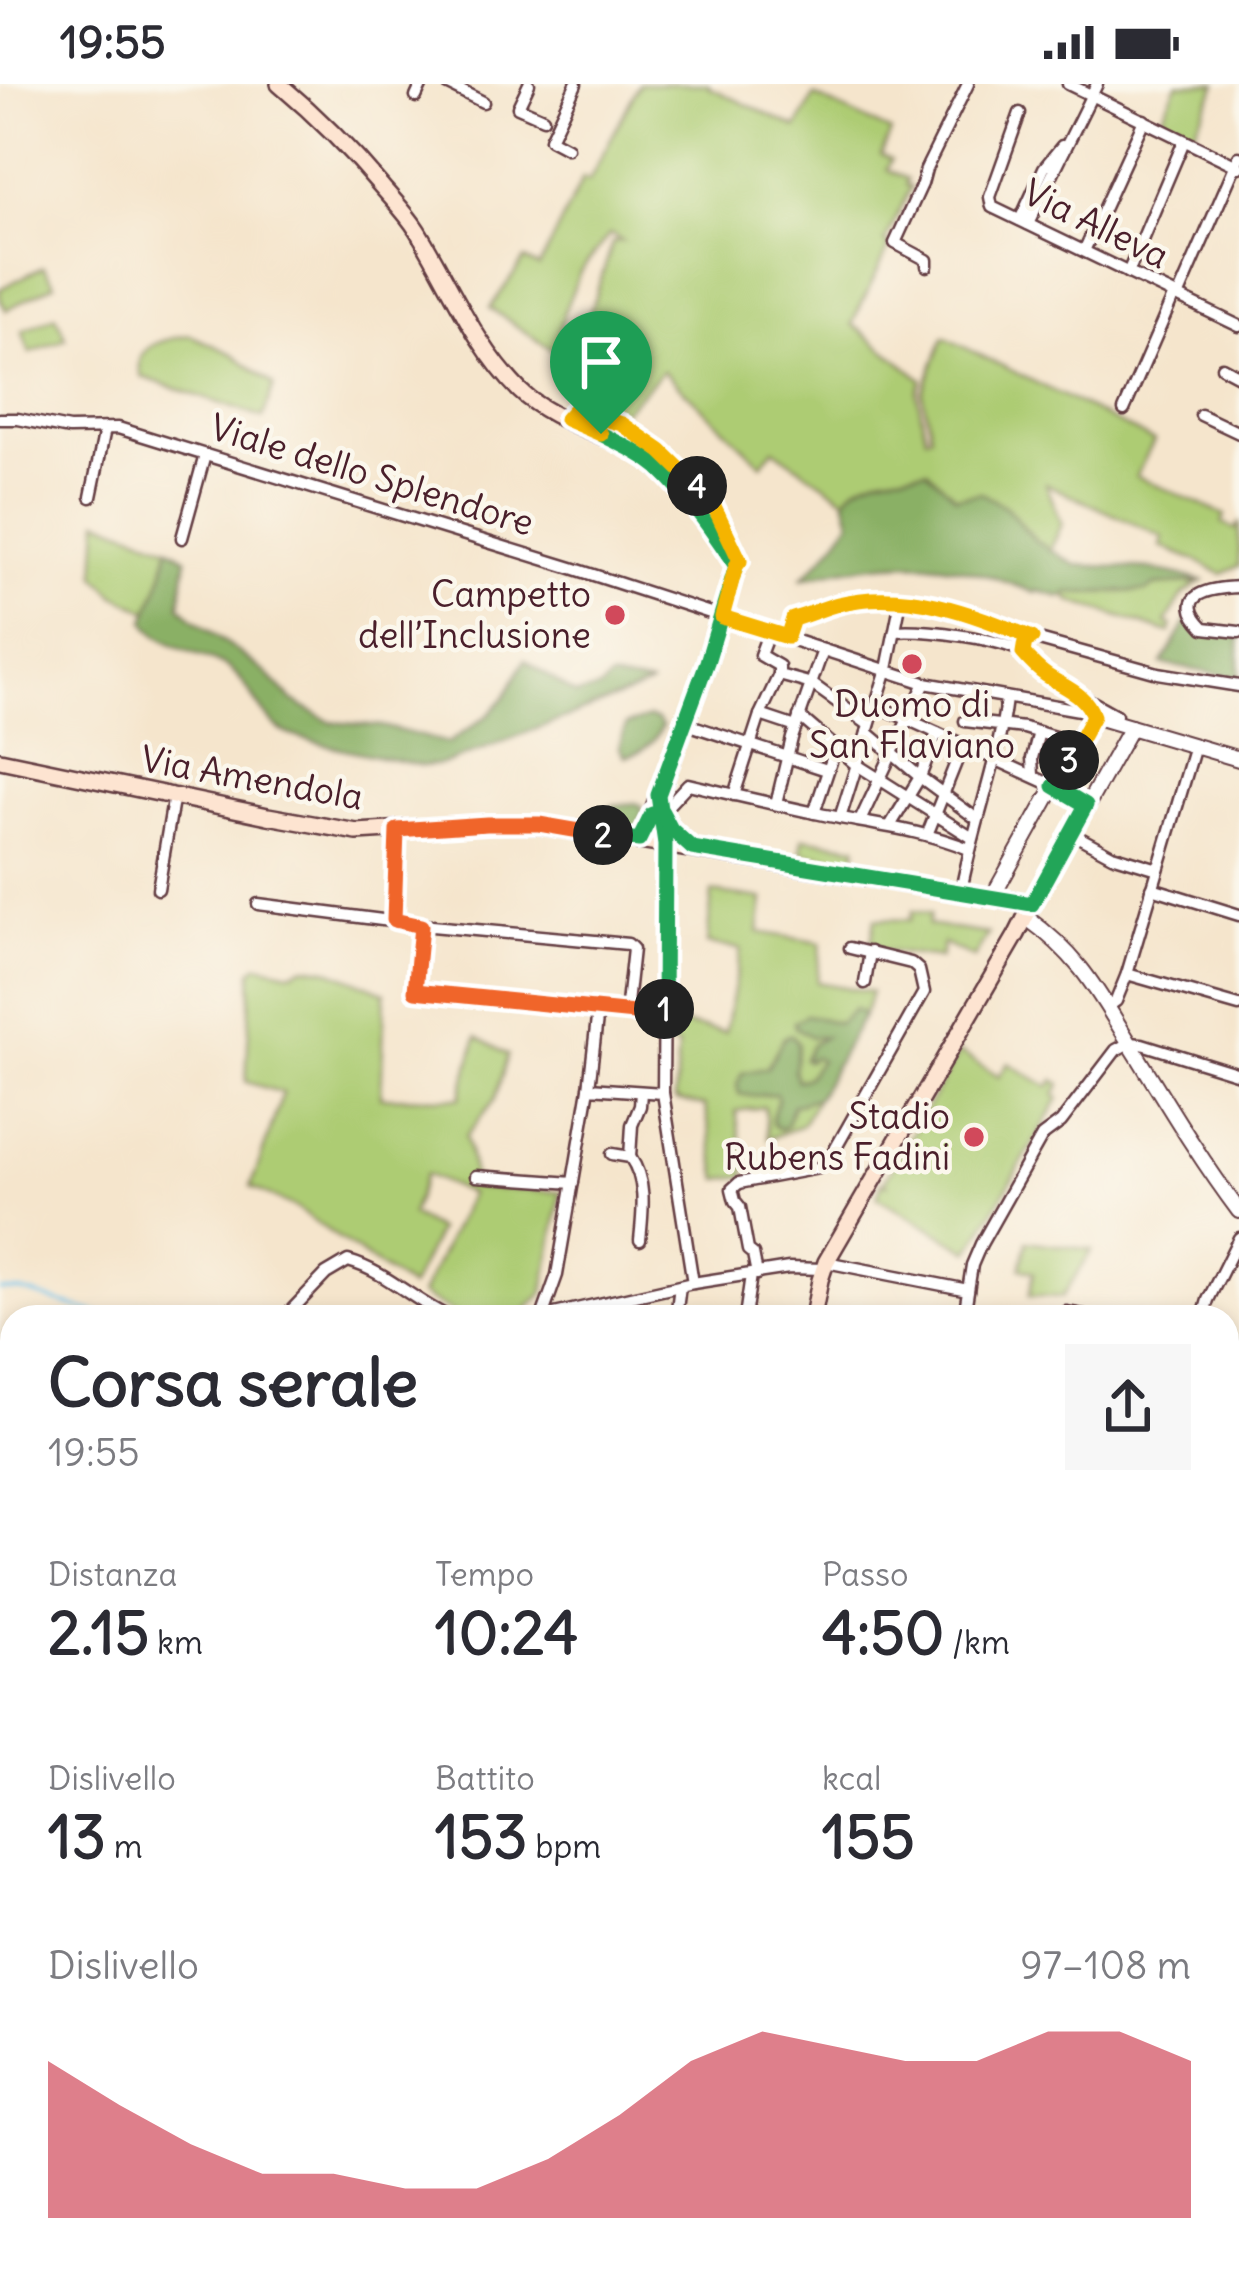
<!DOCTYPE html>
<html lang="it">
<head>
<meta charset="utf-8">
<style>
  body { margin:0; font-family:Delius,sans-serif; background:#f7f7f7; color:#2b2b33; height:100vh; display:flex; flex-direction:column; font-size:45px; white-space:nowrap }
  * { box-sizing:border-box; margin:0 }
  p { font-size:39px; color:#7c7c81 }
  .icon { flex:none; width:66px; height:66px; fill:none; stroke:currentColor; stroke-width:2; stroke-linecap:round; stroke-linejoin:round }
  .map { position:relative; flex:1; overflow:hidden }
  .drawer { position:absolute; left:0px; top:1221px; width:1239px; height:975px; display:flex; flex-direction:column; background:#fff; border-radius:36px 36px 0 0; box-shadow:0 6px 18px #0003 }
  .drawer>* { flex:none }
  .pin { position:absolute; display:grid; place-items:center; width:102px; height:102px; color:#fff; margin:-123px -51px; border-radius:50% 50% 50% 0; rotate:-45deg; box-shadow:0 0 12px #0007 }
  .pin .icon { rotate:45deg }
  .km { position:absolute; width:60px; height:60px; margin:-30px; border-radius:50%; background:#222; color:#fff; font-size:33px; line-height:60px; text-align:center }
  .round { display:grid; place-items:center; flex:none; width:126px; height:126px; border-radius:0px; background:#f7f7f7 }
  .headline { display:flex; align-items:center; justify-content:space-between; height:204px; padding:0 48px }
  h1 { font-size:66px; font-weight:700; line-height:90px }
  .figures { display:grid; grid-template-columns:repeat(3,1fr); gap:18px; height:204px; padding:12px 48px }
  .figures div { display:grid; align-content:center }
  .figures b { font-size:60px; font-weight:700 }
  .figures small { font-size:33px; font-weight:400 }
  .figures p { font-size:33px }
  .chart { height:336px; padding:24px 48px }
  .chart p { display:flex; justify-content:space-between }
  .chart svg { width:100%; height:216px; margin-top:12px; fill:#d1495b; opacity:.7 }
  .status { display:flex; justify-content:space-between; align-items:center; height:84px; padding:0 60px; background:#fff; direction:ltr }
  .status svg { height:33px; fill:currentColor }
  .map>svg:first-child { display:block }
  .green { fill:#adcc73; stroke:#7c764f; stroke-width:3 }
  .forest { fill:#8ab065; stroke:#6a6848; stroke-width:3 }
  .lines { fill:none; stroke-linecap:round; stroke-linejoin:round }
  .stream { stroke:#6dc2ea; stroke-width:3 }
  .minor-casing { stroke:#643d43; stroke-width:15 }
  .tertiary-casing { stroke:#643d43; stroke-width:18 }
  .secondary-casing { stroke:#643d43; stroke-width:20 }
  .minor { stroke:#fff; stroke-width:10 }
  .tertiary { stroke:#fff; stroke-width:14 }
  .secondary { stroke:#fde4d1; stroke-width:15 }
  .split-1-casing { stroke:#fff; stroke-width:24 }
  .split-2-casing { stroke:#fff; stroke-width:24 }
  .split-3-casing { stroke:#fff; stroke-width:24 }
  .split-4-casing { stroke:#fff; stroke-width:24 }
  .split-5-casing { stroke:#fff; stroke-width:24 }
  .split-1 { stroke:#22a559; stroke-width:15 }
  .split-2 { stroke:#f0652b; stroke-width:15 }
  .split-3 { stroke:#22a559; stroke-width:15 }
  .split-4 { stroke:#f5b400; stroke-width:15 }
  .split-5 { stroke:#f5b400; stroke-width:15 }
  .poi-dot { fill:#d1495b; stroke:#fbf7ec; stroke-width:4.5 }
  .labels { text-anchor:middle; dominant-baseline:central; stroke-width:9; stroke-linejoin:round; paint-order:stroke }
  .street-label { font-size:36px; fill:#4a1f2b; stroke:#fbf7ec }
  .poi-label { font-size:36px; fill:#4a1f2b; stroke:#fbf7ec; text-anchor:end }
</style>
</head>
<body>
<div class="status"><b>19:55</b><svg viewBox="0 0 49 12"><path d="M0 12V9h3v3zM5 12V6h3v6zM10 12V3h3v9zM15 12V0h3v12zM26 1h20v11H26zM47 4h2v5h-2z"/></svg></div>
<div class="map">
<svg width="1239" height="2194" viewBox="0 0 1239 2194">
  <rect width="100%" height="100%" fill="#fbf7ec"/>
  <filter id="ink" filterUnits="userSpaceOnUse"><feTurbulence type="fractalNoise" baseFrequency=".00833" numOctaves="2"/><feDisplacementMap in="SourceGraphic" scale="24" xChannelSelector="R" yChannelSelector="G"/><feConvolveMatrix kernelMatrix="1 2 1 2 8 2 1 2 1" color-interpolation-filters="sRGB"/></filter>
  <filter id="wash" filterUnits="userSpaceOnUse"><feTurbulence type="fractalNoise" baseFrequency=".004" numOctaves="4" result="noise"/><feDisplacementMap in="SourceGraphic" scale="48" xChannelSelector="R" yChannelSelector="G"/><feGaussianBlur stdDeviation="2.7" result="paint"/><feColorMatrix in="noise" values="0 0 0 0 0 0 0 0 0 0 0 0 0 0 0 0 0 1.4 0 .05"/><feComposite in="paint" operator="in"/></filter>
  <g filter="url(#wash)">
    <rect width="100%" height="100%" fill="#f5e5cc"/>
    <g class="green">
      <path d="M639 0H709V3L797 44 814 12 891 48 881 71 891 76 887 85 907 95 906 101 911 103 885 158 890 161 852 240 922 295 917 309 926 353 931 351 922 309 944 253 1154 357 1136 392 1225 431 1222 439 1235 445 1239 440V482L1222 490 1193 475 1161 463 1163 453 1046 400 1062 440 1050 466 1036 457 1006 423 956 413 927 386C896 390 864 388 845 414L773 365 762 380 663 287 623 327 572 305 568 296 613 158 622 157 610 150 580 188 564 228 555 268 490 224 524 176 539 183 583 94 589 97Z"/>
      <polygon points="1177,0 1217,0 1192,52 1160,36"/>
      <polygon points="43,183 55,200 6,226 0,214 0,205"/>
      <polygon points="56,232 66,255 30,269 22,247"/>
      <path d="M190 251 233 270 274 301 263 334 142 293C130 261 166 255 190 251Z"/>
      <polygon points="99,436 169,463 163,490 149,528 115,511 96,491"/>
      <polygon points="1185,499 1198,500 1183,511 1166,539 1172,542 1170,549 1073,518 1064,512 1070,509 1147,507 1154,502"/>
      <polygon points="803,754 857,762 855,777 801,769"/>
      <polygon points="712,808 763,815 759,848 821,859 817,898 871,908 866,926 802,1041 768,1055 764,1023 736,1027 746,1092 719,1095 705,1022 675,1016 678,962 668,961 668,938 725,948 741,865 707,860"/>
      <polygon points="913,827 930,830 928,841 988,850 974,874 943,860 940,874 870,865 875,835 910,836"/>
      <polygon points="258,881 290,888 305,882 326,885 385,908 381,1013 460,1014 477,953 508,971 495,1015 466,1052 476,1104 561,1108 544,1208 523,1229 460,1233 421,1211 470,1110 425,1090 411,1131 438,1146 410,1204 294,1123 251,1103 283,1009 246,998 252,886"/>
      <polygon points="961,969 999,993 1008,979 1049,1003 1054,996 1061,1000 1055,1011 1059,1014 1048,1034 970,1167 877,1113 882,1098 887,1100 885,1096 958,970"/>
      <polygon points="1027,1157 1092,1166 1062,1213 1029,1212 1034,1188 1021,1184"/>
      <polygon points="1227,1253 1239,1256 1239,1306 1227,1302"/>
    </g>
    <g class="forest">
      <path d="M927 386 956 413 981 409 1006 423 1036 457 1076 481 1151 485 1205 497 1154 502 1147 507 1070 509 1061 513 1037 507 1035 509C1014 501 993 492 971 487 915 472 856 481 801 495 820 478 837 458 851 437L845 414C864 388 897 390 927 386Z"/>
      <path d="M169 463 187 474 180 521 193 534 266 589 293 617 330 638 382 642 448 659 490 630 505 613 525 576 576 611 601 605 610 595 652 601 444 680 422 682C397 676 294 657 279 645 258 629 245 592 225 582 200 568 161 564 145 537L163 490Z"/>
      <polygon points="1189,534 1204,548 1239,552 1239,594 1162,580"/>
      <path d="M649 634 657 636 662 642C654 659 644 669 625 672L619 663 626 641Z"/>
      <polygon points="636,719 641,722 643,731 636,746 613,745 608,738 608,725 614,721"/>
      <path d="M854 925 864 930 817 1014 793 1021C788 1030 791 1042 780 1045L773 1041 772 1034 778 1015 776 1010 751 1012 739 1010 737 1001 742 989 767 984 783 955 788 951H792L798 959 794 986 797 997 807 993 820 976 815 973 807 977 804 975 811 961 824 953H811L795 943 794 938 806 931 839 939Z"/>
    </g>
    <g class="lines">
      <g class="stream">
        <polyline points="0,1206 22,1207 109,1233"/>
        <polyline points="913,2184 922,2194"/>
      </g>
    </g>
  </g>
  <g filter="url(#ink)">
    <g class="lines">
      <g class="minor-casing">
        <g id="minor">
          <polyline points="447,0 483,18"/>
          <polyline points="529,0 518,23 543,34"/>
          <polyline points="1068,0 1239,83"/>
          <polyline points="416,13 422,0"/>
          <polyline points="1020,29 990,113 992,123 1239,242"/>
          <polyline points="567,64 550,55 576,0"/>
          <polyline points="1020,136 1044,84 1062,62"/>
          <polyline points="1028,140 1097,0"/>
          <polyline points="1084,167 1144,36"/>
          <polyline points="927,182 927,176 895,159 922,100 926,85 968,0"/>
          <polyline points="1128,189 1184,57"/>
          <polyline points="1178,213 1239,73"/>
          <polyline points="1222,283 1239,292"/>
          <polyline points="1124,326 1174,211"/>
          <polyline points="1201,331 1239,349"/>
          <polyline points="0,335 18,335 69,345 118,344 572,484 925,599 1085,627 1093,632"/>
          <path d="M566 335 574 325C624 339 649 355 685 391 694 400 705 408 712 418 725 435 732 457 740 477L738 480"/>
          <polyline points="91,413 105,345"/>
          <polyline points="182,454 205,371"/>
          <path d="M1239 503C1213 504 1170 509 1204 544L1239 548"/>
          <polyline points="769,547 760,571 779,582 779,591 812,600 869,641"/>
          <path d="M896 547C922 545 1003 554 1023 569"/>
          <polyline points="787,552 793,535 836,520 875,515 953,524 1032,554 1158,589 1239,602"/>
          <polyline points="1032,554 1025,557 1023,569 1048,593 1116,631"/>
          <polyline points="876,621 1054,702"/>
          <polyline points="760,631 796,643"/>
          <polyline points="799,632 854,679 971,753"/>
          <polyline points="965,637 1024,644 1078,660"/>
          <polyline points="684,639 827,686"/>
          <polyline points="867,648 920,693 977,735"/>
          <polyline points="1033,691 1032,674 1039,648"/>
          <polyline points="734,711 760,631 779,591"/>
          <polyline points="776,720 792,654 823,566"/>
          <path d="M656 729 662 728 688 700C730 710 773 720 815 729 867 740 920 745 969 765"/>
          <polyline points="814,729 836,663"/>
          <polyline points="840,734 887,585 901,516"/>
          <polyline points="860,737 925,599"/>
          <polyline points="890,742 920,693 937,649"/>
          <polyline points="1071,749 1112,771 1158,785"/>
          <polyline points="927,751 963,661"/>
          <polyline points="1152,804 1239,831"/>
          <polyline points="158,805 174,711"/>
          <path d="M961 807C973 742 998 680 1006 615"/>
          <polyline points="258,820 421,841 628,860 633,865 626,929"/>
          <polyline points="394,836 397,746"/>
          <polyline points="421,841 415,907 663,932"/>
          <polyline points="1127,890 1239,922"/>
          <polyline points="865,899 870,868"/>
          <polyline points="1109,922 1116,917 1127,890 1195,662"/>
          <polyline points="589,1004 598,926"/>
          <polyline points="663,1009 693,1199"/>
          <path d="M612 1070 630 1073C647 1097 643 1127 640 1156"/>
          <polyline points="630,1073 632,1041 640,1022 641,1008"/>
          <polyline points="476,1092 573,1099"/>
          <polyline points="739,1099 819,1084 829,1076 924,908 919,886 911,879 850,864"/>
          <polyline points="739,1099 732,1105 735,1117 740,1123 748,1166 753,1170 757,1190"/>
          <polyline points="826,1178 968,1206"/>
          <path d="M285 1233 326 1190 348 1177C385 1187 414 1217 449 1233"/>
          <polyline points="541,1233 693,1199 789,1184 823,1185"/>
          <polyline points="542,1233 557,1191 589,1004 663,1009 665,760"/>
          <polyline points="676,1233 680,1202"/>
          <polyline points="745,1233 751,1191"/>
          <polyline points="964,1233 972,1181 981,1160 1042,1052 1061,1038 1116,966 1129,959 1142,960 1239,990"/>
          <polyline points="1061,1233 1066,1228 1094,1233"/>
          <polyline points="1203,1233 1208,1216 1239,1154"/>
          <polyline points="1227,1309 1239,1313"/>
          <polyline points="1227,1386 1239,1365"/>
          <polyline points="1227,1435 1239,1440"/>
          <polyline points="0,1451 12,1437"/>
          <polyline points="1227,1513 1239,1494"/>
          <polyline points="1227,1986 1239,1988"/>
        </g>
      </g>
      <g class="tertiary-casing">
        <g id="tertiary">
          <polyline points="1093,632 1239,675"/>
          <polyline points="1054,702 1086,721"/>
          <polyline points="993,812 1093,632"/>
          <polyline points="1032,820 1131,643"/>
          <path d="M1027 834C1085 876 1100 913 1137 971 1169 1023 1202 1078 1239 1127"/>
          <polyline points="0,1424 12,1425"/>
        </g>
      </g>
      <g class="secondary-casing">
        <g id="secondary">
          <path d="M279 0C317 32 350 65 382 103 394 117 407 130 417 146 451 201 474 261 520 307 551 337 605 349 641 371 681 396 710 443 736 482L707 578 652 730 639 756"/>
          <polyline points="0,676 268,732 357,748 487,740 539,741 1032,820 1017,850 826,1178 820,1196 813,1233"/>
          <polyline points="659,714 665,760"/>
          <polyline points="358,2194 359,2184"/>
        </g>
      </g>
      <use href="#minor" class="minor"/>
      <use href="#tertiary" class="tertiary"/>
      <use href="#secondary" class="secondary"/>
    </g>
  </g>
  <g class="lines" filter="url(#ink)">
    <g class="split-1-casing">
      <path id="split-1" d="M601 350C620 360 642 369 659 384 689 412 713 448 736 482L707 578 658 711 665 760 664 925"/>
    </g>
    <g class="split-2-casing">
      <polyline id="split-2" points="603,751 539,740 487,740 397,746 394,836 421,842 415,907 664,932 664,925"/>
    </g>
    <g class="split-3-casing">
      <polyline id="split-3" points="603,751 639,756 652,730 662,728 671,745 692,764 1032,820 1086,721 1054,702 1069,676"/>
    </g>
    <g class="split-4-casing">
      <path id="split-4" d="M697 402 712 418 740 477 736 482 722 533 787 553 793 535C808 531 823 524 838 520 905 503 971 529 1032 554L1025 557 1023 569C1030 577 1037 585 1046 591 1065 604 1085 609 1093 632L1069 676"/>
    </g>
    <g class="split-5-casing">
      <polyline id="split-5" points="601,350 566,335 574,326 622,340 661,367 697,402"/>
    </g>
    <use href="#split-1" class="split-1"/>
    <use href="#split-2" class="split-2"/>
    <use href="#split-3" class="split-3"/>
    <use href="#split-4" class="split-4"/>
    <use href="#split-5" class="split-5"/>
  </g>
  <g class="poi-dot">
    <circle cx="615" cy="531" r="12"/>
    <circle cx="912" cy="580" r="12"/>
    <circle cx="974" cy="1053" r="12"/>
  </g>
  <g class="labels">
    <g class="street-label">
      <text transform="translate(1096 140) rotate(26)">Via Alleva</text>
      <text transform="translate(372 391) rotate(17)">Viale dello Splendore</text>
      <text transform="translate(252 694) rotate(10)">Via Amendola</text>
    </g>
    <g class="poi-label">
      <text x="591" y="510">Campetto<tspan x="591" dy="41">dell’Inclusione</tspan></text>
      <text x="912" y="620" text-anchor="middle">Duomo di<tspan x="912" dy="41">San Flaviano</tspan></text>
      <text x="950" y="1032">Stadio<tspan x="950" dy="41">Rubens Fadini</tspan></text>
    </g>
  </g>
</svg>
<div class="pin" style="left:601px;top:350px;background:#1e9e55"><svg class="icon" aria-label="arrive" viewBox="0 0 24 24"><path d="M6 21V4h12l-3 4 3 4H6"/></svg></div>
<b class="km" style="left:664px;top:925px">1</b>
<b class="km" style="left:603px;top:751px">2</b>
<b class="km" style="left:1069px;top:676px">3</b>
<b class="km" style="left:697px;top:402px">4</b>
<section class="drawer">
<div class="headline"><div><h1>Corsa serale</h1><p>19:55</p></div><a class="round"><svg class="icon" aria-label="share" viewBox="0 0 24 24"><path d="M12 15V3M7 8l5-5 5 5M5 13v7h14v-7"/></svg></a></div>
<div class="figures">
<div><p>Distanza</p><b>2.15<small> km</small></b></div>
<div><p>Tempo</p><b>10:24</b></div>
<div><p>Passo</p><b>4:50<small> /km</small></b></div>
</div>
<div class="figures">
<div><p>Dislivello</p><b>13<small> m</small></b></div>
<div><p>Battito</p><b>153<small> bpm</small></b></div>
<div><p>kcal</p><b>155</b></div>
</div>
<div class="chart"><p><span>Dislivello</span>97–108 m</p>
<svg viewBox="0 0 160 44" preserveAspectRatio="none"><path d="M0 44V12L10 21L20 29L30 35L40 35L50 38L60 38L70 32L80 23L90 12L100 6L110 9L120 12L130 12L140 6L150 6L160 12V44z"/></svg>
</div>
</section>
</div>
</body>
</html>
